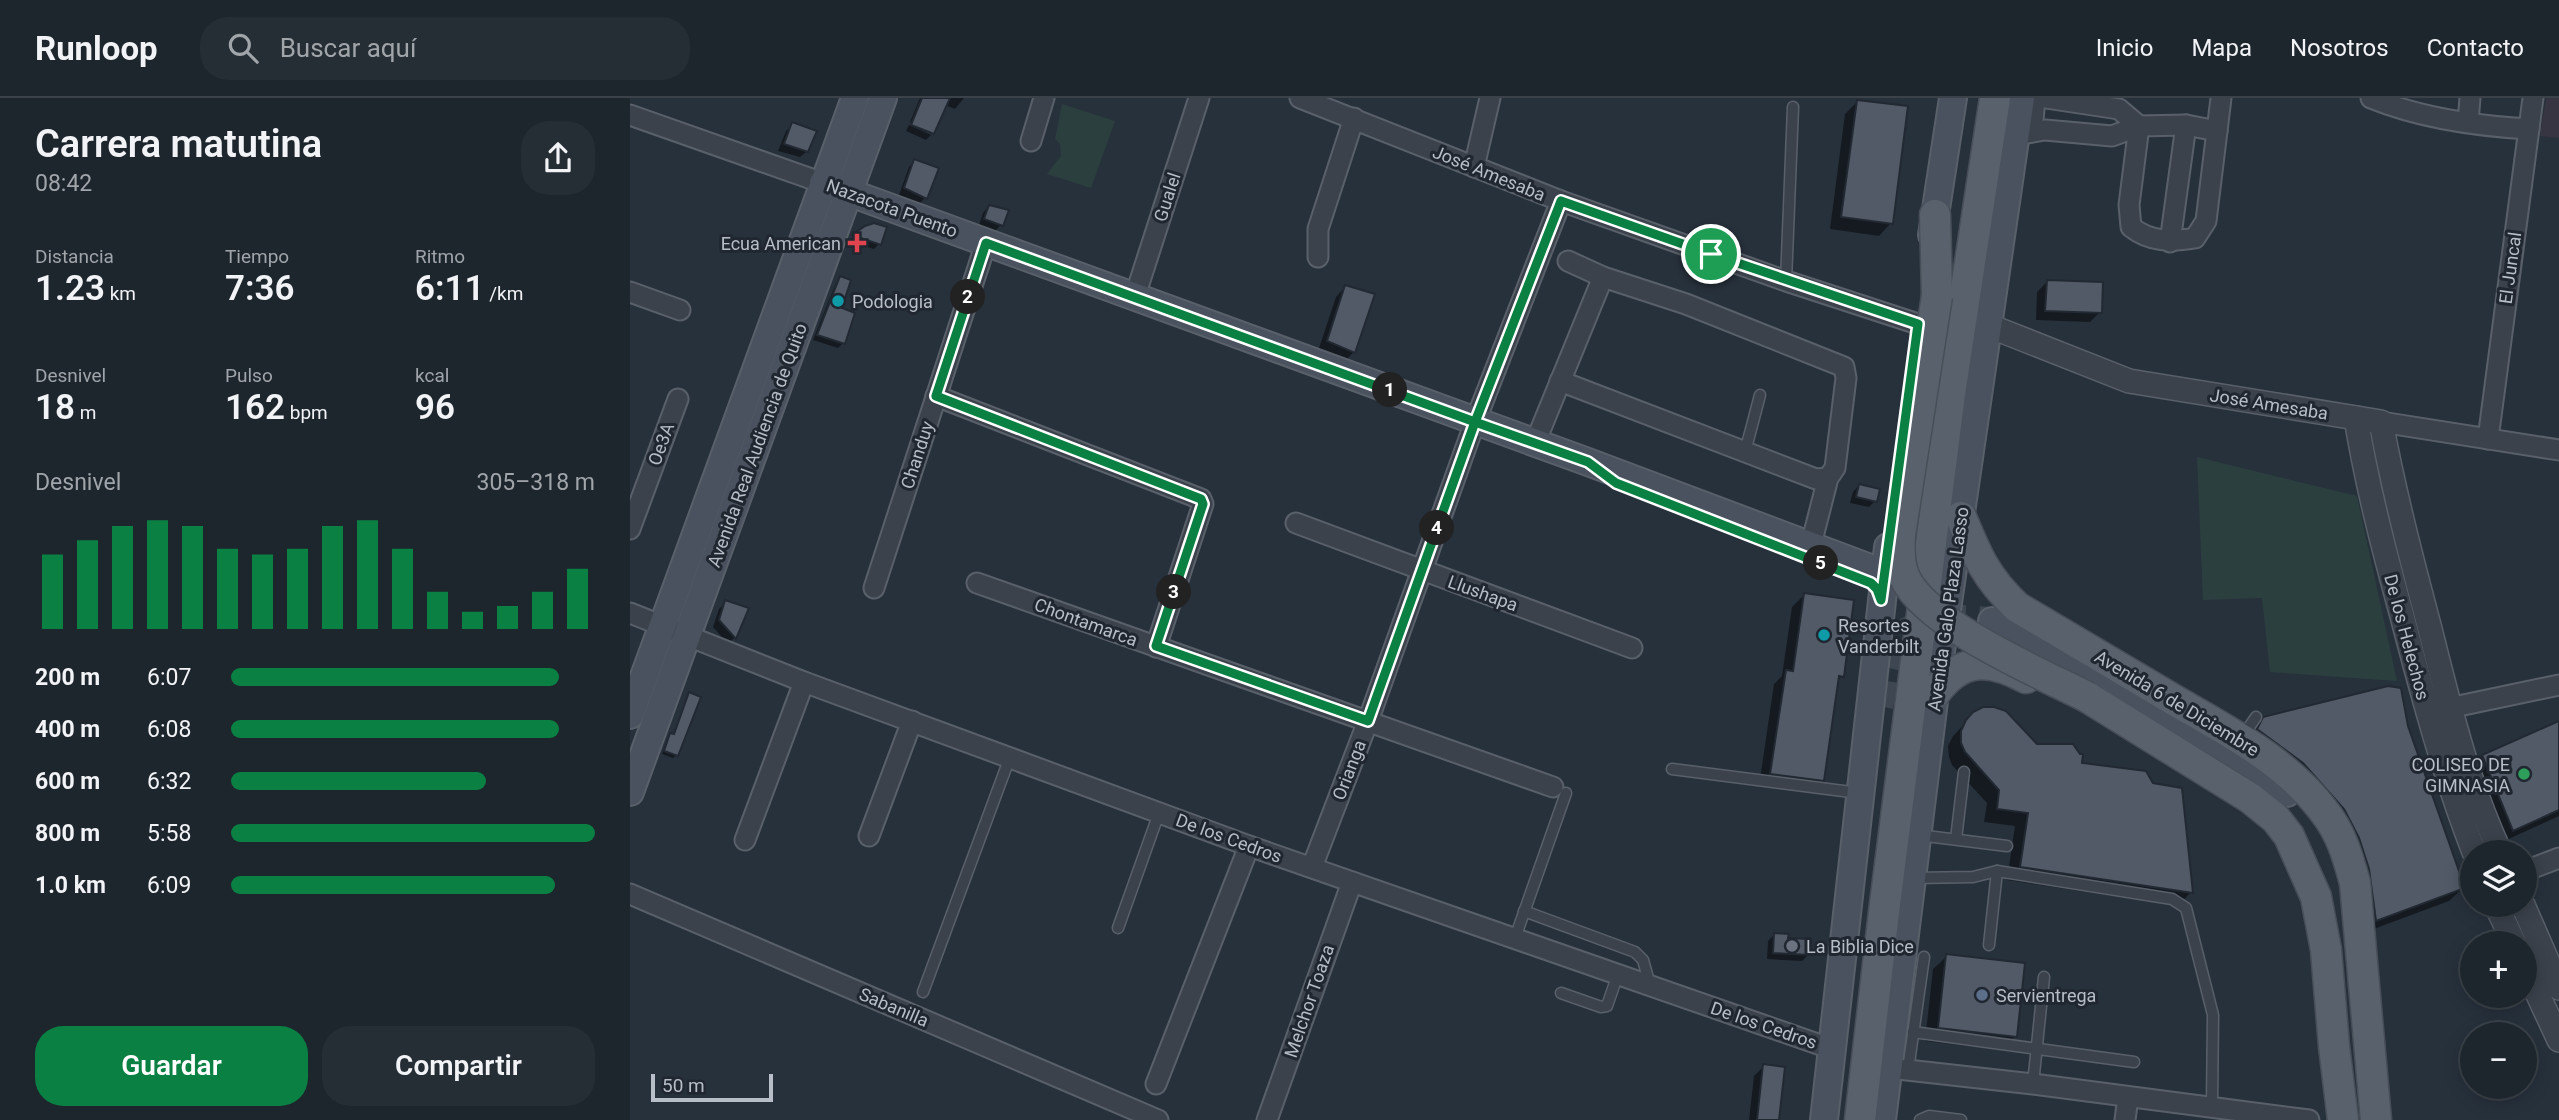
<!DOCTYPE html>
<html lang="es">
<head>
<meta charset="utf-8">
<style>
  body { margin:0; font-family:Roboto,sans-serif; background:#252d35; color:#f1f3f6; height:100vh; display:flex; flex-direction:column; font-size:26px; white-space:nowrap }
  * { box-sizing:border-box; margin:0 }
  p { font-size:23px; color:#a0a5aa }
  .icon { flex:none; width:38px; height:38px; fill:none; stroke:currentColor; stroke-width:2; stroke-linecap:round; stroke-linejoin:round }
  .map { position:relative; flex:1; overflow:hidden }
  .panel { display:flex; flex-direction:column; background:#1d252d; width:630px }
  .panel>* { flex:none }
  .controls { position:absolute; left:1830px; top:742px; display:grid; gap:14px }
  .controls a { display:grid; place-items:center; width:77px; height:77px; border-radius:50%; background:#1d252d; box-shadow:0 4px 18px #0003,0 0 0 2px #3b4249; font-size:35px }
  .scale { position:absolute; left:21px; bottom:18px; width:122px; box-sizing:border-box; padding-left:7px; border:4px solid #b7bec7; border-top:0; font-size:19px; line-height:24px; white-space:nowrap; color:#b7bec7; -webkit-text-stroke:5px #202731; paint-order:stroke }
  .pin { position:absolute; display:grid; place-items:center; width:60px; height:60px; color:#fff; margin:-30px; border:4px solid #fff; border-radius:50%; box-shadow:0 2px 7px #0007 }
  .km { position:absolute; width:35px; height:35px; margin:-18px; border-radius:50%; background:#222; color:#fff; font-size:19px; line-height:35px; text-align:center }
  .round { display:grid; place-items:center; flex:none; width:74px; height:74px; border-radius:28px; background:#252d35 }
  .summary { display:flex; align-items:center; justify-content:space-between; height:119px; padding:0 35px }
  h1 { font-size:38px; font-weight:600; line-height:52px }
  .stats { display:grid; grid-template-columns:repeat(3,1fr); gap:10px; height:119px; padding:7px 35px }
  .stats div { display:grid; align-content:center }
  .stats b { font-size:35px; font-weight:600 }
  .stats small { font-size:19px; font-weight:400 }
  .stats p { font-size:19px }
  .chart { height:196px; padding:14px 35px }
  .chart p { display:flex; justify-content:space-between }
  .chart svg { width:100%; height:126px; margin-top:7px; stroke:#0b8043; stroke-width:6 }
  .primary-button { display:flex; gap:14px; margin-top:auto; padding:14px 35px }
  .primary-button a { flex:1; height:80px; border-radius:28px; background:#0b8043; color:#fff; font-size:28px; font-weight:600; line-height:80px; text-align:center }
  .primary-button a+a { background:#252d35; color:#f1f3f6 }
  ul { padding:0 35px; list-style:none; font-size:23px }
  li { display:grid; grid-template-columns:112px 84px 1fr; align-items:center; height:52px }
  li i { height:18px; border-radius:9px; background:#0b8043 }
  header { display:flex; align-items:center; gap:42px; box-sizing:border-box; height:98px; padding:0 35px; background:#1d252d; border-bottom:2px solid #3b4249 }
  header strong { font-size:33px }
  nav { display:flex; gap:38px; margin-inline-start:auto; font-size:24px }
  .search { width:490px; height:63px; background:#252d35; display:flex; align-items:center; gap:18px; box-sizing:border-box; padding:0 24px; border-radius:28px; color:#a0a5aa; font-size:26px }
  main { display:flex; flex:1; min-height:0 }
  .map>svg:first-child { display:block }
  .medical { fill:#363541 }
  .green { fill:#2c3f3f }
  .shadow { fill:#0007 }
  .building { fill:#515a66; stroke:#222933; stroke-width:2 }
  .lines { fill:none; stroke-linecap:round; stroke-linejoin:round }
  .secondary-tunnel { stroke:#3d4651; stroke-width:26; stroke-dasharray:26 13; stroke-linecap:butt }
  .service-casing { stroke:#59606a; stroke-width:13 }
  .minor-casing { stroke:#59606a; stroke-width:23 }
  .tertiary-casing { stroke:#59606a; stroke-width:26 }
  .secondary-casing { stroke:#59606a; stroke-width:30 }
  .primary-casing { stroke:#474e58; stroke-width:33 }
  .service { stroke:#3b424c; stroke-width:10 }
  .minor { stroke:#3b424c; stroke-width:19 }
  .tertiary { stroke:#3b424c; stroke-width:23 }
  .secondary { stroke:#49525e; stroke-width:26 }
  .primary { stroke:#59626c; stroke-width:30 }
  .primary-bridge-casing { stroke:#474e58; stroke-width:33; stroke-linecap:butt }
  .primary-bridge { stroke:#59626c; stroke-width:30 }
  .route-casing { stroke:#fff; stroke-width:14 }
  .route { stroke:#0b8043; stroke-width:9 }
  .health-dot { fill:#e0444e; stroke:#202731; stroke-width:2.5 }
  .culture-dot { fill:#0f9aa8; stroke:#202731; stroke-width:2.5 }
  .leisure-dot { fill:#2e9e5b; stroke:#202731; stroke-width:2.5 }
  .worship-dot { fill:#6b7280; stroke:#202731; stroke-width:2.5 }
  .service-dot { fill:#5c6f8a; stroke:#202731; stroke-width:2.5 }
  .labels { text-anchor:middle; dominant-baseline:central; stroke-width:6; stroke-linejoin:round; paint-order:stroke }
  .street-label { font-size:18px; fill:#b7bec7; stroke:#202731 }
  .poi-label { font-size:18px; fill:#b7bec7; stroke:#202731; text-anchor:start }
</style>
</head>
<body>
<header>
<strong>Runloop</strong>
<div class="search"><svg class="icon" aria-label="search" viewBox="0 0 24 24"><circle cx="10" cy="10" r="6"/><path d="M15 15l6 6"/></svg>Buscar aquí</div>
<nav><a>Inicio</a><a>Mapa</a><a>Nosotros</a><a>Contacto</a></nav>
</header>
<main>
<section class="panel">
<div class="summary"><div><h1>Carrera matutina</h1><p>08:42</p></div><a class="round"><svg class="icon" aria-label="share" viewBox="0 0 24 24"><path d="M12 15V3M7 8l5-5 5 5M5 13v7h14v-7"/></svg></a></div>
<div class="stats">
<div><p>Distancia</p><b>1.23<small> km</small></b></div>
<div><p>Tiempo</p><b>7:36</b></div>
<div><p>Ritmo</p><b>6:11<small> /km</small></b></div>
</div>
<div class="stats">
<div><p>Desnivel</p><b>18<small> m</small></b></div>
<div><p>Pulso</p><b>162<small> bpm</small></b></div>
<div><p>kcal</p><b>96</b></div>
</div>
<div class="chart"><p><span>Desnivel</span>305–318 m</p>
<svg viewBox="0 0 160 44" preserveAspectRatio="none"><path d="M5 44V18M15 44V13M25 44V8M35 44V6M45 44V8M55 44V16M65 44V18M75 44V16M85 44V8M95 44V6M105 44V16M115 44V31M125 44V38M135 44V36M145 44V31M155 44V23"/></svg>
</div>
<ul>
<li><b>200 m</b>6:07<i style="width:90%"></i></li>
<li><b>400 m</b>6:08<i style="width:90%"></i></li>
<li><b>600 m</b>6:32<i style="width:70%"></i></li>
<li><b>800 m</b>5:58<i style="width:100%"></i></li>
<li><b>1.0 km</b>6:09<i style="width:89%"></i></li>
</ul>
<div class="primary-button"><a>Guardar</a><a>Compartir</a></div>
</section>
<div class="map">
<svg width="1929" height="1022" viewBox="0 0 1929 1022">
  <rect width="100%" height="100%" fill="#27313c"/>
  <polygon class="medical" points="1916,0 1929,0 1929,40 1910,38"/>
  <g class="green">
    <polygon points="432,6 485,23 461,90 417,76 431,58 430,46 425,41"/>
    <polygon points="1567,359 1727,398 1767,583 1640,574 1632,500 1573,502"/>
  </g>
  <g class="shadow">
    <polygon points="290,0 334,0 325,11 315,7 302,36 302,34 280,24"/>
    <polygon points="1227,4 1261,125 1249,138 1200,131 1215,16"/>
    <polygon points="163,26 177,53 170,59 148,53 156,33"/>
    <polygon points="279,27 301,37 296,42 276,33"/>
    <polygon points="285,63 295,100 289,106 269,97 279,69"/>
    <polygon points="359,108 371,127 365,133 349,127 353,115"/>
    <polygon points="236,129 249,146 244,151 218,143"/>
    <polygon points="211,180 210,212 213,245 208,250 183,242 206,185"/>
    <polygon points="1417,184 1470,214 1460,224 1406,222 1407,194"/>
    <polygon points="716,188 724,254 714,264 688,253 706,199"/>
    <polygon points="1229,387 1245,403 1239,409 1220,405 1223,394"/>
    <polygon points="1174,497 1212,578 1207,583 1192,682 1180,694 1129,688 1144,586 1152,578 1162,509"/>
    <polygon points="96,504 117,511 104,540 98,546 83,529 89,511"/>
    <polygon points="59,596 46,657 43,660 32,656 38,639 43,637"/>
    <polygon points="1344,616 1407,648 1450,666 1561,794 1548,808 1377,782 1385,728 1354,724 1357,705 1322,667 1319,659 1318,648 1323,638"/>
    <polygon points="1634,621 1777,629 1833,790 1819,803 1733,835 1720,764 1620,635"/>
    <polygon points="1929,625 1929,718 1870,745 1840,672 1853,659"/>
    <polygon points="1145,836 1157,841 1178,857 1172,863 1137,861 1138,843"/>
    <polygon points="1317,858 1385,938 1372,952 1295,943 1303,871"/>
    <polygon points="1134,968 1148,1022 1119,1022 1124,978"/>
  </g>
  <g class="building">
    <polygon points="292,0 320,0 304,36 281,27"/>
    <polygon points="1227,2 1278,8 1263,126 1211,119"/>
    <polygon points="162,24 187,33 178,54 154,46"/>
    <polygon points="284,61 309,70 297,101 274,90"/>
    <polygon points="359,107 379,112 373,128 354,121"/>
    <polygon points="244,125 257,129 251,147 222,137 235,128"/>
    <polygon points="210,178 221,182 212,210 225,215 215,246 187,237"/>
    <polygon points="1417,182 1473,184 1472,215 1415,213"/>
    <polygon points="715,187 745,196 725,255 697,243"/>
    <polygon points="1229,386 1250,391 1247,404 1226,399"/>
    <polygon points="1174,495 1224,502 1214,579 1209,578 1194,683 1140,676 1156,572 1163,573"/>
    <polygon points="95,502 119,510 106,541 89,522"/>
    <polygon points="1758,588 1771,590 1778,628 1835,790 1746,823 1739,771 1729,740 1714,711 1673,665 1627,631 1633,619"/>
    <polygon points="59,594 71,599 48,658 34,653 40,635 44,636"/>
    <polygon points="1353,609 1364,609 1376,613 1407,646 1443,646 1450,656 1453,656 1452,665 1516,673 1523,685 1552,690 1563,795 1390,769 1398,715 1367,711 1369,692 1335,654 1331,645 1331,633 1336,622 1343,614"/>
    <polygon points="1929,623 1929,712 1883,733 1852,657"/>
    <polygon points="1144,835 1159,836 1158,840 1181,841 1180,857 1143,855"/>
    <polygon points="1316,856 1395,865 1387,939 1308,930"/>
    <polygon points="1133,966 1155,969 1149,1022 1127,1022"/>
  </g>
  <g class="lines">
    <path class="secondary-tunnel" d="M1250 608C1255 587 1256 558 1269 540 1285 517 1338 518 1362 523"/>
    <g class="service-casing">
      <g id="service">
        <polyline points="1156,183 1163,9"/>
        <polyline points="1115,354 1130,297"/>
        <polyline points="1613,638 1626,619"/>
        <polyline points="1042,671 1229,695"/>
        <polyline points="1288,737 1377,748"/>
        <polyline points="1326,741 1334,674"/>
        <polyline points="1283,780 1343,779 1367,773 1542,801 1556,810 1583,917 1582,1008"/>
        <polyline points="894,813 1005,854 1013,862 1020,887"/>
        <polyline points="488,830 529,715"/>
        <polyline points="885,840 936,695"/>
        <polyline points="1359,847 1367,773"/>
        <polyline points="293,894 380,659"/>
        <polyline points="931,895 971,909 977,908 988,876"/>
        <polyline points="1283,934 1504,964"/>
        <polyline points="1278,972 1294,859"/>
        <polyline points="1403,986 1414,879"/>
        <polyline points="1290,1022 1299,1018 1331,1022"/>
      </g>
    </g>
    <g class="minor-casing">
      <g id="minor">
        <polyline points="670,0 931,103 1156,183 1288,226"/>
        <polyline points="1416,0 1489,11 1509,28"/>
        <path d="M1741 0C1790 20 1846 28 1899 31"/>
        <polyline points="0,17 193,85"/>
        <polyline points="1838,24 1840,0"/>
        <path d="M1509 28 1499 107 1501 129C1520 144 1541 144 1565 140L1576 123 1591 0"/>
        <polyline points="1402,34 1405,0"/>
        <polyline points="1385,37 1415,32 1482,38 1509,28 1556,27 1587,33"/>
        <polyline points="401,43 414,0"/>
        <polyline points="844,69 860,0"/>
        <polyline points="1540,144 1556,27"/>
        <polyline points="688,159 688,131 724,20"/>
        <polyline points="973,179 1056,206 1214,269 1216,280 1205,370 1198,380 1184,435"/>
        <polyline points="0,194 50,212"/>
        <polyline points="505,198 569,0"/>
        <polyline points="930,283 1186,381 1198,380"/>
        <polyline points="306,298 571,401 573,406 526,549"/>
        <polyline points="1751,324 1929,352"/>
        <polyline points="1858,341 1903,0"/>
        <polyline points="905,345 973,179 938,163"/>
        <polyline points="666,425 1002,550"/>
        <polyline points="0,431 48,301"/>
        <polyline points="347,485 923,689"/>
        <polyline points="244,490 356,145"/>
        <polyline points="0,515 174,584 619,748 1202,951"/>
        <polyline points="1819,610 1929,587"/>
        <polyline points="239,738 282,623"/>
        <polyline points="115,742 174,584"/>
        <polyline points="682,769 738,623 845,324 931,103"/>
        <polyline points="1895,773 1929,760"/>
        <polyline points="0,796 528,1022"/>
        <polyline points="1259,970 1403,986 1679,1022"/>
        <polyline points="526,986 619,748"/>
        <polyline points="637,1022 722,784"/>
        <polyline points="1495,1022 1498,999"/>
      </g>
    </g>
    <g class="tertiary-casing">
      <g id="tertiary">
        <path d="M1357 227 1499 283 1751 324C1764 394 1782 463 1800 531 1819 607 1837 683 1870 754"/>
        <path d="M1726 320C1737 388 1754 452 1772 518 1793 598 1814 677 1844 754"/>
        <polyline points="1866,807 1884,845"/>
        <polyline points="1893,807 1929,890"/>
        <polyline points="1895,869 1929,942"/>
      </g>
    </g>
    <g class="secondary-casing">
      <g id="secondary">
        <polyline points="193,85 958,364 1240,470"/>
        <polyline points="1302,137 1323,0"/>
        <path d="M1362 523C1421 553 1478 585 1536 617 1577 641 1622 662 1657 695"/>
        <polyline points="0,617 225,0"/>
        <polyline points="0,694 253,0"/>
        <polyline points="1194,1022 1258,449"/>
        <polyline points="1252,1022 1305,595 1391,0"/>
      </g>
    </g>
    <g class="primary-casing">
      <g id="primary">
        <polyline points="1305,117 1307,198"/>
        <path d="M1331 419C1347 458 1356 480 1387 509 1439 540 1491 571 1544 602 1597 633 1655 662 1693 712 1711 734 1718 759 1725 785L1746 1022"/>
        <path d="M1305 595C1331 559 1359 560 1396 580"/>
        <polyline points="1457,599 1620,700 1646,721 1659,738 1686,799 1696,852 1704,948 1713,1022"/>
        <polyline points="1230,1022 1254,814 1320,296 1365,0"/>
      </g>
    </g>
    <use href="#service" class="service"/>
    <use href="#minor" class="minor"/>
    <use href="#tertiary" class="tertiary"/>
    <use href="#secondary" class="secondary"/>
    <use href="#primary" class="primary"/>
    <g class="primary-bridge-casing">
      <path id="primary-bridge" d="M1307 198 1270 437C1269 451 1269 467 1275 480 1297 527 1410 575 1457 599"/>
    </g>
    <use href="#primary-bridge" class="primary-bridge"/>
  </g>
  <g class="lines">
    <g class="route-casing">
      <polyline id="route" points="1081,156 931,103 845,324 356,145 306,298 571,401 573,406 526,548 738,623 845,324 958,364 986,385 1241,485 1247,491 1251,502 1288,226 1081,156"/>
    </g>
    <use href="#route" class="route"/>
  </g>
  <path class="health-dot" d="M223.5 134.5h7v7h7v7h-7v7h-7v-7h-7v-7h7z"/>
  <g class="culture-dot">
    <circle cx="208" cy="203" r="7"/>
    <circle cx="1194" cy="537" r="7"/>
  </g>
  <circle class="leisure-dot" cx="1894" cy="676" r="7"/>
  <circle class="worship-dot" cx="1162" cy="848" r="7"/>
  <circle class="service-dot" cx="1352" cy="897" r="7"/>
  <g class="labels">
    <g class="street-label">
      <text transform="translate(859 75) rotate(22)">José Amesaba</text>
      <text transform="translate(537 99) rotate(-72)">Gualel</text>
      <text transform="translate(262 110) rotate(20)">Nazacota Puento</text>
      <text transform="translate(1880 170) rotate(-82)">El Juncal</text>
      <text transform="translate(1639 306) rotate(9)">José Amesaba</text>
      <text transform="translate(31 346) rotate(-70)">Oe3A</text>
      <text transform="translate(127 347) rotate(-70)">Avenida Real Audiencia de Quito</text>
      <text transform="translate(287 357) rotate(-72)">Chanduy</text>
      <text transform="translate(853 495) rotate(20)">Llushapa</text>
      <text transform="translate(1318 511) rotate(-82)">Avenida Galo Plaza Lasso</text>
      <text transform="translate(456 524) rotate(20)">Chontamarca</text>
      <text transform="translate(1777 539) rotate(75)">De los Helechos</text>
      <text transform="translate(1547 605) rotate(31)">Avenida 6 de Diciembre</text>
      <text transform="translate(719 672) rotate(-69)">Orianga</text>
      <text transform="translate(599 740) rotate(20)">De los Cedros</text>
      <text transform="translate(679 903) rotate(-71)">Melchor Toaza</text>
      <text transform="translate(264 909) rotate(23)">Sabanilla</text>
      <text transform="translate(1134 927) rotate(19)">De los Cedros</text>
    </g>
    <g class="poi-label">
      <text x="211" y="145" text-anchor="end">Ecua American</text>
      <text x="222" y="203">Podologia</text>
      <text x="1208" y="527">Resortes<tspan x="1208" dy="21">Vanderbilt</tspan></text>
      <text x="1880" y="666" text-anchor="end">COLISEO DE<tspan x="1880" dy="21">GIMNASIA</tspan></text>
      <text x="1176" y="848">La Biblia Dice</text>
      <text x="1366" y="897">Servientrega</text>
    </g>
  </g>
</svg>
<div class="controls">
<a><svg class="icon" aria-label="layers" viewBox="0 0 24 24"><path d="M12 4l9 5-9 5-9-5zM3 14l9 5 9-5"/></svg></a>
<a>+</a>
<a>−</a>
</div>
<div class="scale">50 m</div>
<div class="pin" style="left:1081px;top:156px;background:#1e9e55"><svg class="icon" aria-label="arrive" viewBox="0 0 24 24"><path d="M6 21V4h12l-3 4 3 4H6"/></svg></div>
<b class="km" style="left:760px;top:292px">1</b>
<b class="km" style="left:338px;top:199px">2</b>
<b class="km" style="left:544px;top:494px">3</b>
<b class="km" style="left:807px;top:430px">4</b>
<b class="km" style="left:1191px;top:465px">5</b>
</div>
</main>
</body>
</html>
